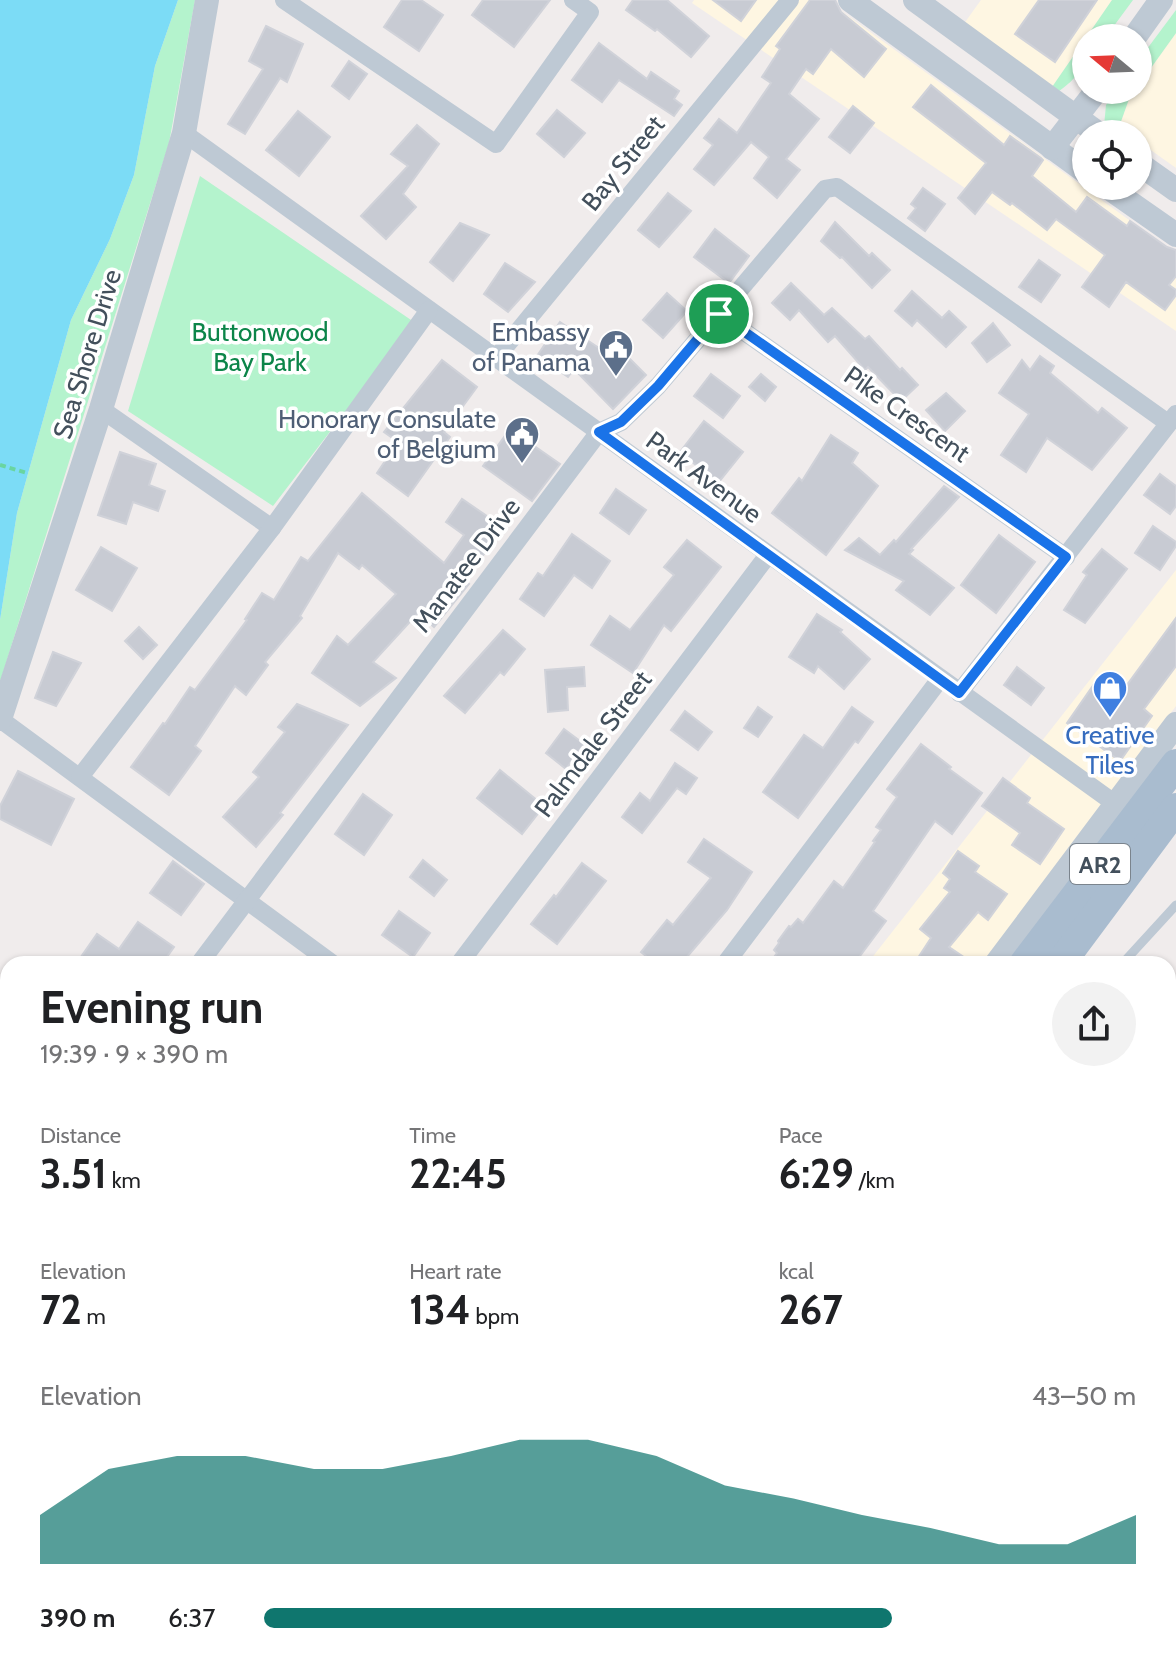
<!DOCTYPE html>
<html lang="en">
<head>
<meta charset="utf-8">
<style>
  body { margin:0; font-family:Cabin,sans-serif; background:#f2f2f2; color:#202124; height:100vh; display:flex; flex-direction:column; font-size:30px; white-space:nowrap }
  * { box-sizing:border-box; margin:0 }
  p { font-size:26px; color:#757577 }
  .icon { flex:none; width:44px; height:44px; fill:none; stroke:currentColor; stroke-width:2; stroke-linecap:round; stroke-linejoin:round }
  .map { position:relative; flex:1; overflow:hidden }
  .sheet { position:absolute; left:0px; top:956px; width:1176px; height:708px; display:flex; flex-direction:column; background:#fff; border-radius:24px 24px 0 0; box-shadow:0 2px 6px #0004 }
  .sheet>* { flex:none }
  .needle { width:52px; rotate:289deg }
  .buttons { position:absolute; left:1072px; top:24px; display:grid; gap:16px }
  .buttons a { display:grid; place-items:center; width:80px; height:80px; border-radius:50%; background:#fff; box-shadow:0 2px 6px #0004; font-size:40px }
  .pin { position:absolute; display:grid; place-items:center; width:68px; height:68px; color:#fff; margin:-34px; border:4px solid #fff; border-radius:50%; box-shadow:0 2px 8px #0007 }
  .round { display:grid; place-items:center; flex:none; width:84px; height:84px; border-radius:42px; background:#f2f2f2 }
  .summary { display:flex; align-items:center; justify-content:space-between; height:136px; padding:0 40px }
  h1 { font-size:44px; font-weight:700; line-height:60px }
  .figures { display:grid; grid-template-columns:repeat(3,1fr); gap:12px; height:136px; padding:8px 40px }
  .figures div { display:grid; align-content:center }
  .figures b { font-size:40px; font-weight:700 }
  .figures small { font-size:22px; font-weight:400 }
  .figures p { font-size:22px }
  .chart { height:224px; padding:16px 40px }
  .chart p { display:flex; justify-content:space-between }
  .chart svg { width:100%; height:144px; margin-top:8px; fill:#0f766e; opacity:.7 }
  ul { padding:0 40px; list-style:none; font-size:26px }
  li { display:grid; grid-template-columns:128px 96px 1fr; align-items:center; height:60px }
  li i { height:20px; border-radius:10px; background:#0f766e }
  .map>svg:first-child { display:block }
  .commercial { fill:#fef6e2 }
  .green { fill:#b4f3cd }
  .water { fill:#7cdcf6 }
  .building { fill:#c8cbd3; stroke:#d0d2d9; stroke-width:2 }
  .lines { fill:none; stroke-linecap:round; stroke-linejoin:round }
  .path { stroke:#69d5a0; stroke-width:4; stroke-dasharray:6 4; stroke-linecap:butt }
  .service { stroke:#bec9d4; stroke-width:9 }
  .minor { stroke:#bec9d4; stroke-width:18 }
  .tertiary { stroke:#bec9d4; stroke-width:24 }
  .primary { stroke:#a9bccf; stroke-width:30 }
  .route-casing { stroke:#fff; stroke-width:16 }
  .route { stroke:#1a73e8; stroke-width:10 }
  .labels { text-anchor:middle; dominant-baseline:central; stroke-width:7; stroke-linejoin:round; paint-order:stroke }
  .shield { fill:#fff; stroke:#7b848d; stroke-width:2 }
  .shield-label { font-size:24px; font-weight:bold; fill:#43505c }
  .street-label { font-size:26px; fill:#43505c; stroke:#fff }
  .park-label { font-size:26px; fill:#0c8549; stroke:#fff }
  .service-label { font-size:26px; fill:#4e5e75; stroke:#fff; text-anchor:end }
  .shop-label { font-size:26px; fill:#366cbe; stroke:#fff }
</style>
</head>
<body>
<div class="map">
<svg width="1176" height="1664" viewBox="0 0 1176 1664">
  <rect width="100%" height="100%" fill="#f0ecec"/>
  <g class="commercial">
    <polygon points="694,0 826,0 1176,254 1176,331 692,3"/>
    <polygon points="981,0 1112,0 1050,90 963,25"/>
    <polygon points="1176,33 1176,168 1138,141 1138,134 1129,134 1119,127 1129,99 1138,90 1138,86"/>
    <polygon points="1176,570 1176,706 983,964 867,964"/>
    <polygon points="326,1656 454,1656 447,1664 320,1664"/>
    <polygon points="580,1656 721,1656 716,1664 574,1664"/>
  </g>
  <g class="green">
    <polygon points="178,0 195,0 169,143 0,682 0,620 17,513 71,320 110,239 134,175 155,66"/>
    <path d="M1112 0H1133L1105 38H1086C1086 68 1080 76 1055 94L1050 90Z"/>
    <polygon points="1176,10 1176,33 1138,86 1138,61"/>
    <polygon points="1117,90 1135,90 1129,99 1119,127 1129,134 1115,134 1104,126 1106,105"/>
    <polygon points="200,176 414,322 273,506 128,411"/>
  </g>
  <polygon class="water" points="0,0 178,0 155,66 134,175 110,239 71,320 17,513 0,620"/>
  <g class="building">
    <polygon points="402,0 421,0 443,15 419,51 384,27"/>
    <polygon points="483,0 550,0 514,47 472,15"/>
    <polygon points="633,0 667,0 709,36 691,57 657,29 655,31 626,10"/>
    <polygon points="713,0 756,0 741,21"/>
    <polygon points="810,0 835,0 841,12 886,49 864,77 831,49 813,74 806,69 789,94 819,119 786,159 800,170 777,198 754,178 769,157 751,142 714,185 694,169 713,145 704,138 719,119 737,133 771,83 762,77 780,49 776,46"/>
    <polygon points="1039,0 1097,0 1055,62 1015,34"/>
    <polygon points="266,26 303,44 287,82 280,78 245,134 228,124 263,69 249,61"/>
    <polygon points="599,43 647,79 651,72 679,91 674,99 682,105 674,116 619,80 602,102 572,80"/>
    <polygon points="349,61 367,74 349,99 332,86"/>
    <polygon points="931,85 1004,145 1010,136 1041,158 1043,160 1032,176 1076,212 1087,197 1127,226 1130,221 1167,247 1176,250 1176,276 1169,285 1176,290 1176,295 1165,310 1126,282 1109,307 1082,287 1105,255 1056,219 1047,230 1012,203 1010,205 992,192 975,214 958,198 986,163 913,107"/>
    <polygon points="853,106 874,123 850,153 829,137"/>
    <polygon points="557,110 585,133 564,157 537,134"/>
    <polygon points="298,111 330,137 299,176 266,150"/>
    <polygon points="417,125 439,144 403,194 416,207 386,239 361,216 408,166 391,154"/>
    <polygon points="923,188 945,204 925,231 908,218 916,208 911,204"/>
    <polygon points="668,193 691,211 659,247 638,230"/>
    <polygon points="835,222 869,256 872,253 890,270 872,288 842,257 840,258 821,241"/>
    <polygon points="460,223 489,235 453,281 430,262"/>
    <polygon points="715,229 749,256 729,283 694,257"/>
    <polygon points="1039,260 1060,275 1041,302 1019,287"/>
    <polygon points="505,263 535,282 508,312 484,294"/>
    <polygon points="791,283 824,315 832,308 865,339 869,336 900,370 902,368 918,385 901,401 868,367 865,370 835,336 828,342 799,310 790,320 772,303"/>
    <polygon points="912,291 942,318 949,311 966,327 946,347 917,320 912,326 895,311"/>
    <polygon points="667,293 687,311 663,338 643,320"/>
    <polygon points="560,322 611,356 619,348 646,375 613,409 574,369 568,377 537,356"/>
    <polygon points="993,323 1010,345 987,362 972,343"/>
    <polygon points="1040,356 1054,366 1050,373 1098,413 1102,408 1127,428 1092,470 1047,438 1026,472 1001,455 1029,414 999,393 1022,360 1030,370"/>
    <polygon points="442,360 477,387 444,432 450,437 408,496 377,473 398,442 384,432"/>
    <polygon points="711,374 740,396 723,418 694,396"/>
    <polygon points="761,374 776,387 765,401 749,387"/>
    <polygon points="946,393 965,411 945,431 926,410"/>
    <polygon points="704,421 743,452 718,483 680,452"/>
    <polygon points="510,429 560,464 532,501 483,466"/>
    <polygon points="831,435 858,453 852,463 878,486 826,555 772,513 799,478 802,481"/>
    <polygon points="120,452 156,464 149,485 165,491 158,511 133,502 126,524 98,515"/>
    <polygon points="1160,474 1176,486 1176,506 1170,514 1144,495"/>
    <polygon points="944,486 959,497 911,549 913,550 909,554 954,588 930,615 896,590 904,581 845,550 859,538 880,555 894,540 896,542"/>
    <polygon points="616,489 646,510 629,534 600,513"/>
    <polygon points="362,493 444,563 464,535 446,522 462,499 503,527 465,581 469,584 434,627 418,613 373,662 396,678 360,706 312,673 337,636 348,645 396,594 362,565 359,569 338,553 300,616 302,618 265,662 268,665 246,695 235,686 195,746 201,751 169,795 131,767 163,723 165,724 190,687 195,690 247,620 245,619 262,593 274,600 301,557 308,561"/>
    <polygon points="1153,526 1176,542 1176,546 1160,570 1135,553"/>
    <polygon points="572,534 610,561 592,588 574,575 544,616 520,599 538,573 543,576"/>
    <polygon points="999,535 1035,562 996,613 961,585"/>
    <polygon points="687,540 721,567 671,631 664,625 633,673 591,645 610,616 630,630 674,575 664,567"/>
    <polygon points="101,547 137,568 112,611 76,590"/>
    <polygon points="1102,549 1127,569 1085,623 1064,610 1087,575 1083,572"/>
    <polygon points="817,614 842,630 840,632 870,659 844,689 818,666 814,673 789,657"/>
    <polygon points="1176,618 1176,666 1144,709 1152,716 1120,761 1067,723 1099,677 1121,693"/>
    <polygon points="139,627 157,645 143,659 125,641"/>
    <polygon points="503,630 525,649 504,675 500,672 465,713 444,696"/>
    <polygon points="53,652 81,663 56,706 35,698"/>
    <polygon points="584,667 585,686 567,687 568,710 548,712 545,670"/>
    <polygon points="1017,667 1044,688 1031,705 1004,685"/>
    <polygon points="297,704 348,725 280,813 283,815 256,847 223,817 259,777 253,772 285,732 278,727"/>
    <polygon points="758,707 772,717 758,737 744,728"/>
    <polygon points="852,707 873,722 858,743 855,741 798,818 763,792 804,735 823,748"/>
    <polygon points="685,711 712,732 698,750 671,730"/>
    <polygon points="564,729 584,744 566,769 546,753"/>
    <polygon points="921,744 951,767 949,769 982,793 952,834 935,821 873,911 886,921 854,964 769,964 777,953 774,950 779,943 778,941 789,926 791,927 798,919 803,923 834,881 843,888 875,842 873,841 881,830 876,827 897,797 887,789"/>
    <polygon points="675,763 697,778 686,794 677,788 642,833 622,817 640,793 650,801"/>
    <polygon points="500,770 544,806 522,834 477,798"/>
    <polygon points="18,771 74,799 51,845 0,819 0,806"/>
    <polygon points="1003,778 1030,798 1027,803 1064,829 1040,864 1012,845 1020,833 982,806"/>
    <polygon points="363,794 392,815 364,855 335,834"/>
    <polygon points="704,839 752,872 727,910 681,964 656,964 641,952 667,920 673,925 711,878 688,862"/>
    <polygon points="958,851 979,866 975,872 1007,894 988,920 978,912 949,947 974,964 914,964 931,938 920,929 950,892 944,888 950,879 943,873"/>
    <polygon points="423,860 447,880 434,896 410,877"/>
    <polygon points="173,861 204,884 181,915 150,893"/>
    <polygon points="582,863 606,881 557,944 531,924 554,895 556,897"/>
    <polygon points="399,911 430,933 413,957 382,935"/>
    <polygon points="138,922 174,947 162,964 76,964 97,934 119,949"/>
  </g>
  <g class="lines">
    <polyline class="path" points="0,465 27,473"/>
    <g class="service">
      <polyline points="1122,964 1176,905"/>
      <polyline points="1168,1005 1176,996"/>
      <polyline points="1168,1023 1176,1025"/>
      <polyline points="1168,1191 1176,1194"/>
    </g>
    <g class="minor">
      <polyline points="284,0 496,144 590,12 573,0"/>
      <polyline points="184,133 1117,805"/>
      <polyline points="719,314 1066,557"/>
      <polyline points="496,358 790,0"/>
      <polyline points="101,409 272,528"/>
      <polyline points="959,693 1176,414"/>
      <polyline points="0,719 333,964"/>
      <polyline points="80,777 272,528 429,310"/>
      <polyline points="199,964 599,432 621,422 658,386 825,189 837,187 1168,423"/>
      <polyline points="459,964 768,555"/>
      <polyline points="725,964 940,679"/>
      <polyline points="0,1225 8,1215"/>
      <polyline points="0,1408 8,1413"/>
      <polyline points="0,1656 11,1664"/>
      <polyline points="354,1656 366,1664"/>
      <polyline points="310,1664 317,1656"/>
    </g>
    <g class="tertiary">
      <polyline points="850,0 1086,172"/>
      <polyline points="915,0 1099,134"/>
      <polyline points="1134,38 1161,0"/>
      <polyline points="1052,148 1097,90"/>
      <polyline points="1138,163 1176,190"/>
      <polyline points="1106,186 1176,235"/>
      <polyline points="0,719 101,409 184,133 207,0"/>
      <polyline points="996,964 1176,724"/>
      <polyline points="463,1664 469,1656"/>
      <polyline points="560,1664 566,1656"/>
    </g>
    <g class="primary">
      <polyline points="1024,964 1176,764"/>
      <polyline points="1060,964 1176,808"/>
      <polyline points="492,1664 498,1656"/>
      <polyline points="528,1664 534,1656"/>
    </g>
  </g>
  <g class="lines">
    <g class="route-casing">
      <polygon id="route" points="719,314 1066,557 959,693 599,432 621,422 658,386"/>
    </g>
    <use href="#route" class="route"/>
  </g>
  <defs>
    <g id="civic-pin" transform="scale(1.8)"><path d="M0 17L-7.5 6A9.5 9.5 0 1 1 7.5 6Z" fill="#5c6f8a" stroke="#fff"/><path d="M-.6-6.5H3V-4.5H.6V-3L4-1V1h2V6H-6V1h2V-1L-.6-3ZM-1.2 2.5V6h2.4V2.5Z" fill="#fff"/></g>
    <g id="shop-pin" transform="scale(1.8)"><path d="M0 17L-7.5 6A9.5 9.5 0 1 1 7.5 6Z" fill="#3f7fe0" stroke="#fff"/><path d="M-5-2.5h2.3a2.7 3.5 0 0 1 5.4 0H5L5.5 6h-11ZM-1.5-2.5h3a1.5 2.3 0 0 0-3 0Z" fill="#fff"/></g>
  </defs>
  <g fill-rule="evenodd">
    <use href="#civic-pin" x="616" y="347"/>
    <use href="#civic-pin" x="522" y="434"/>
    <use href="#shop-pin" x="1110" y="688"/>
  </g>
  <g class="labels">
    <rect class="shield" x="1070" y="844" width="60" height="40" rx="6"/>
    <g class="shield-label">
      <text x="1100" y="864">AR2</text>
    </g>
    <g class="street-label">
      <text transform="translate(623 163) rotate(-51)">Bay Street</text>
      <text transform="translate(87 354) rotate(-73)">Sea Shore Drive</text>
      <text transform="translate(907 414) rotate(35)">Pike Crescent</text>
      <text transform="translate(704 477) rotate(36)">Park Avenue</text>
      <text transform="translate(466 565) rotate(-53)">Manatee Drive</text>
      <text transform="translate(593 744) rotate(-53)">Palmdale Street</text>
    </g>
    <g class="park-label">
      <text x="260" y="332">Buttonwood<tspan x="260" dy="30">Bay Park</tspan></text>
    </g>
    <g class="service-label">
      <text x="590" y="332">Embassy<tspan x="590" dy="30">of Panama</tspan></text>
      <text x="496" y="419">Honorary Consulate<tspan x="496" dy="30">of Belgium</tspan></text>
    </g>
    <g class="shop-label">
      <text x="1110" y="735">Creative<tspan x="1110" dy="30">Tiles</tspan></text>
    </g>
  </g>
</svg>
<div class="buttons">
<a><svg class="needle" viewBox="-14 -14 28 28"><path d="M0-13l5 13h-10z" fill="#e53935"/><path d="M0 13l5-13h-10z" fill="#757577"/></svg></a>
<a><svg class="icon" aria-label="locate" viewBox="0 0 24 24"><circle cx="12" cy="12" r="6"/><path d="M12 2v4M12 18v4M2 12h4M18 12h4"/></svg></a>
</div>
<div class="pin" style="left:719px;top:314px;background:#1e9e55"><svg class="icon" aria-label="arrive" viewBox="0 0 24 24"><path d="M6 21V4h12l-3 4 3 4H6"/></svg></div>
<section class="sheet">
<div class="summary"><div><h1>Evening run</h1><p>19:39 · 9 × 390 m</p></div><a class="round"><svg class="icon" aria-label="share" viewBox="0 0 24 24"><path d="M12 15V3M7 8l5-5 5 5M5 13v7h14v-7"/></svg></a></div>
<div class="figures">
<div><p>Distance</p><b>3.51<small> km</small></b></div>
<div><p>Time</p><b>22:45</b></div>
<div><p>Pace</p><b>6:29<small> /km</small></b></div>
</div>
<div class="figures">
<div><p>Elevation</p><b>72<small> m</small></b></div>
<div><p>Heart rate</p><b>134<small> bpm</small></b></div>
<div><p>kcal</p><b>267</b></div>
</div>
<div class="chart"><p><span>Elevation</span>43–50 m</p>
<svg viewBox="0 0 160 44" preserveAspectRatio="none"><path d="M0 44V29L10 15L20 11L30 11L40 15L50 15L60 11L70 6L80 6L90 11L100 20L110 24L120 29L130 33L140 38L150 38L160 29V44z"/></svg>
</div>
<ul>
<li><b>390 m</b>6:37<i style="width:72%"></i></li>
</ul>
</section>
</div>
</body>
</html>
